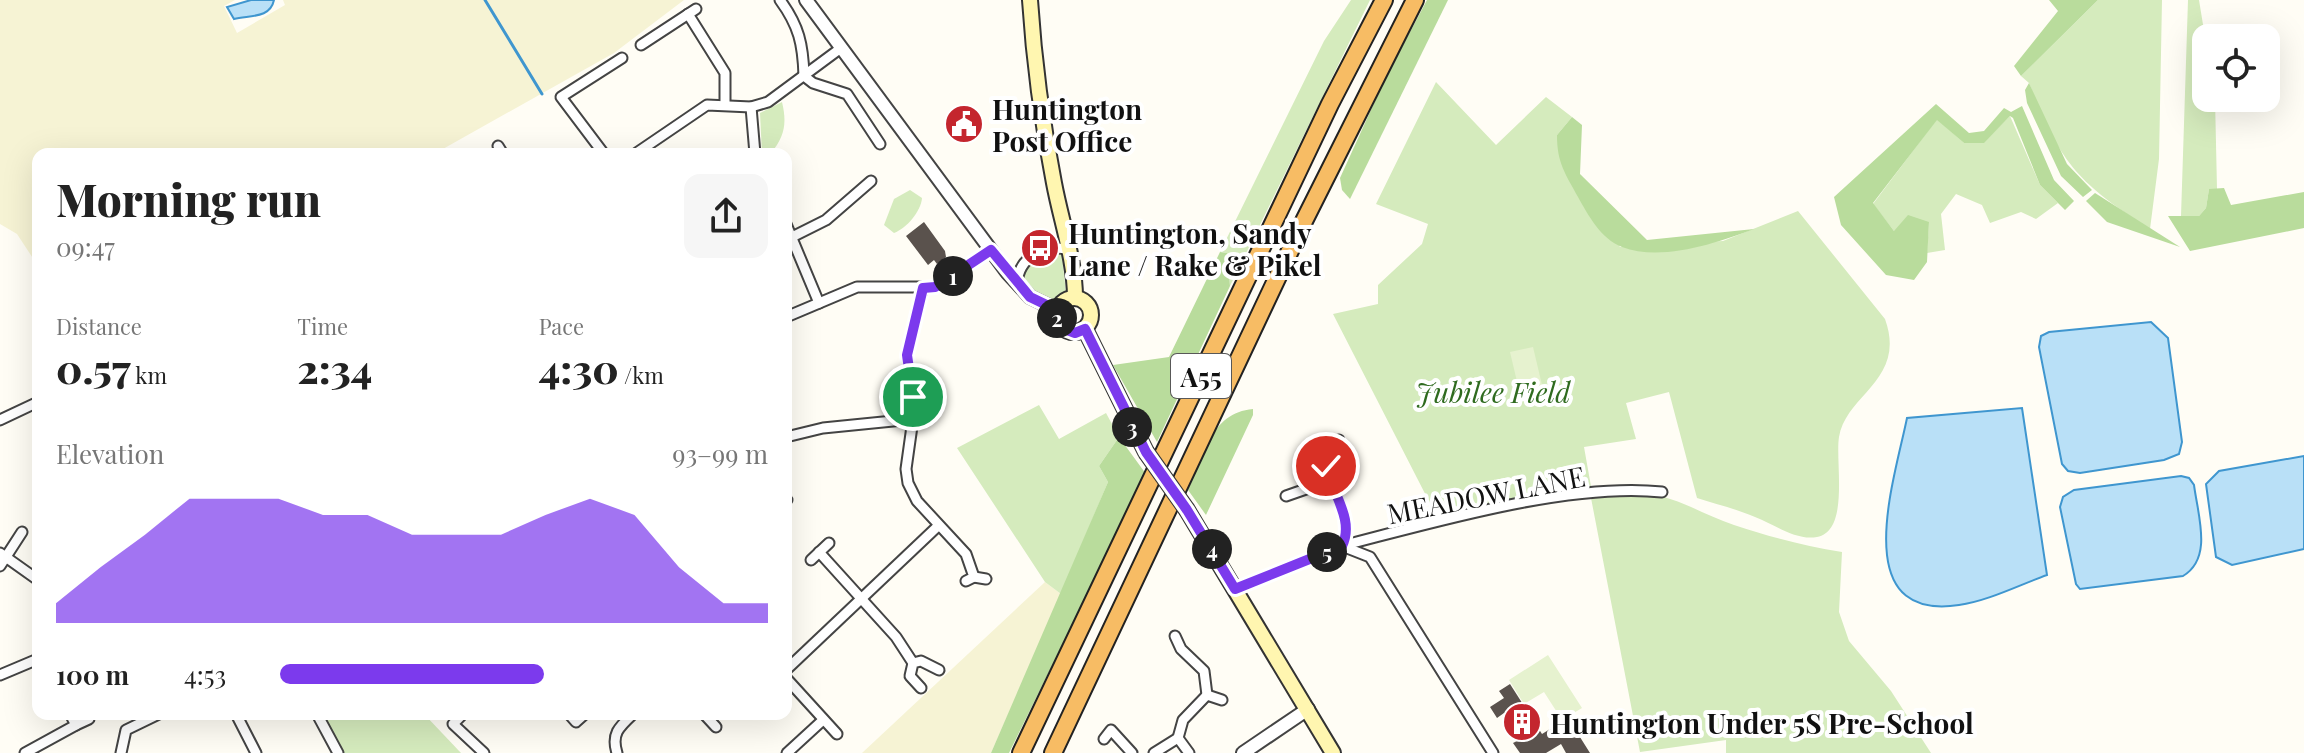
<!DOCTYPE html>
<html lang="en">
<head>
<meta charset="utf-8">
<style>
  body { margin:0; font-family:"Playfair Display",serif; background:#f6f6f6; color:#222; height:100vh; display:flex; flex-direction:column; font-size:30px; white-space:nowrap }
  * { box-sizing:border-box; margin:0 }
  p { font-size:26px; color:#767676 }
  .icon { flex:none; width:44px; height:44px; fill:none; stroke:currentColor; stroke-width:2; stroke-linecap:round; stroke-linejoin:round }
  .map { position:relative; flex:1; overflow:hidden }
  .sheet { position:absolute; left:32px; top:148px; width:760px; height:572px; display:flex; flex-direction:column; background:#fff; border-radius:16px; box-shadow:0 8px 32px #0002 }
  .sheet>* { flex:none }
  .fabs { position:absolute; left:2192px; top:24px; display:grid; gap:16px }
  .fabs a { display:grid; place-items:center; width:88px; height:88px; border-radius:16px; background:#fff; box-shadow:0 8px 32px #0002; font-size:40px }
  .pin { position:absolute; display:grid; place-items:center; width:68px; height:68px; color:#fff; margin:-34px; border:4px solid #fff; border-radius:50%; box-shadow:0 2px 8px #0007 }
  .km { position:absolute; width:40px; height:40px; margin:-20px; border-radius:50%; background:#222; color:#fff; font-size:22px; line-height:40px; text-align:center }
  .round { display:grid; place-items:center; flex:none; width:84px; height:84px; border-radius:16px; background:#f6f6f6 }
  .head { display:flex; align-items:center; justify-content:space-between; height:136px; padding:0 24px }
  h1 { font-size:44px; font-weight:800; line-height:60px }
  .metrics { display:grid; grid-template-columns:repeat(3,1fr); gap:12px; height:136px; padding:8px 24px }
  .metrics div { display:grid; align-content:center }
  .metrics b { font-size:40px; font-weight:800 }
  .metrics small { font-size:22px; font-weight:400 }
  .metrics p { font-size:22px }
  .chart { height:224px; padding:16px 24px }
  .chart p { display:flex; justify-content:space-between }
  .chart svg { width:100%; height:144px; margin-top:8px; fill:#7c3aed; opacity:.7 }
  ul { padding:0 24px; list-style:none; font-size:26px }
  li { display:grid; grid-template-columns:128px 96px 1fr; align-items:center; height:60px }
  li i { height:20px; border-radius:10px; background:#7c3aed }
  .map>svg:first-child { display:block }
  .farmland { fill:#f6f3d4 }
  .green { fill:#d5ebbd }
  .forest { fill:#b9dc9c }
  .pitch { fill:#e6f2cf }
  .water { fill:#b9e0f7; stroke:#3f96cf; stroke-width:2 }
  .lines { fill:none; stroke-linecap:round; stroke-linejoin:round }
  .stream { stroke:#3f96cf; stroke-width:3 }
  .building { fill:#5a524d }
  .minor-casing { stroke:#444; stroke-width:13 }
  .tertiary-casing { stroke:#444; stroke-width:16 }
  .secondary-casing { stroke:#333; stroke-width:18 }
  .trunk-casing { stroke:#222; stroke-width:20 }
  .minor { stroke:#fff; stroke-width:9 }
  .tertiary { stroke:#fff; stroke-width:12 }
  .secondary { stroke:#fff6b0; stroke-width:14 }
  .trunk { stroke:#f7bc64; stroke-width:16 }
  .secondary-bridge-casing { stroke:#333; stroke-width:18; stroke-linecap:butt }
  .secondary-bridge { stroke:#fff6b0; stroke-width:14 }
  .route-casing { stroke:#fff; stroke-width:16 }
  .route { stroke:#7c3aed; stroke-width:10 }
  .labels { text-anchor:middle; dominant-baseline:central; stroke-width:8; stroke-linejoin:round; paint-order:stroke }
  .shield { fill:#fff; stroke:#585858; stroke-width:2 }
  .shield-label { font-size:26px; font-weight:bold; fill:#111 }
  .poi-label { font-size:28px; font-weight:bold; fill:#111; stroke:#fff; text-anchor:start }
  .park-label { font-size:28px; font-style:italic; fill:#2f6b1f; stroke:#fff }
  .street-label { font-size:28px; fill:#111; stroke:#fff }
</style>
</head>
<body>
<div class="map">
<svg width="2304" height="753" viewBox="0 0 2304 753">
  <rect width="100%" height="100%" fill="#fffdf5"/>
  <g class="farmland">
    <polygon points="0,0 235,0 224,6 237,33 285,5 283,0 684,0 614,53 434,154 38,154 38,266 17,234 0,224"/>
    <polygon points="1045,582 1061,594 991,753 862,753"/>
  </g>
  <g class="green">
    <polygon points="1351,0 1370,0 1230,286 1227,253 1220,252 1324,41"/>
    <path d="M2098 0H2162L2159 159 2150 229C2077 182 2061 164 2029 83L2021 76Z"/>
    <polygon points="2188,0 2199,0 2206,43 2206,98 2215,98 2217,189 2209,189 2206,208 2199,216 2181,216"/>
    <path d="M1436 82 1496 145 1546 97 1572 117 1557 135 1620 247 1723 241 1798 211 1885 319C1907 380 1846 394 1839 437 1835 462 1850 531 1817 537 1796 541 1774 524 1755 517 1736 509 1716 504 1697 498L1669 392 1626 403 1636 439 1584 447 1592 492 1437 517 1333 314 1378 304V285L1422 244 1428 224 1376 204Z"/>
    <path d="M782 102C787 123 785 137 770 154H762L760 113Z"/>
    <polygon points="2010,116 2040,185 2058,203 2036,219 2021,212 1990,223 1982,205 1956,194 1941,214 1945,250 1927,253 1929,222 1894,231 1873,204 1937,119 1964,143 1983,143"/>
    <path d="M910 190 922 198C921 211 907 228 894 233L884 225 894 199Z"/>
    <path d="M1052 251 1062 255 1066 293 1056 301C1043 300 1013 287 1023 269 1029 259 1042 255 1052 251Z"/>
    <polygon points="1039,405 1059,439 1106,413 1119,437 1099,466 1108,482 1061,594 1045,582 957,448"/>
    <path d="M1641 493C1677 496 1701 514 1734 525 1770 537 1805 546 1842 552L1839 612 1849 641 1891 691 1931 753H1726V740L1640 752 1591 498Z"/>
    <polygon points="322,714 424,714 461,753 342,753"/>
  </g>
  <g class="forest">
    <polygon points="1427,0 1448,0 1350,199 1342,190 1340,178 1385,79"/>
    <polygon points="2049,0 2098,0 2021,76 2014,66 2058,11"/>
    <polygon points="2029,83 2067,164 2092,190 2083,197 2061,176 2027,103 2025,90"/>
    <polygon points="1936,104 1969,133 1984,131 2004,108 2011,112 2022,106 2054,180 2074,201 2065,210 2040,185 2013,118 2010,116 1984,143 1964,143 1937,120 1873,203 1894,231 1908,215 1929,222 1927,262 1914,280 1886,275 1841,225 1834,197"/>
    <path d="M1572 117 1582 125 1580 174 1647 240 1754 229C1717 243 1661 262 1622 247 1601 239 1588 215 1578 197 1565 173 1557 163 1557 135Z"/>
    <polygon points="2224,188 2231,205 2304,192 2304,228 2190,251 2168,216 2199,216 2206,208 2209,189"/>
    <polygon points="2095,193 2180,247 2107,222 2086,201"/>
    <polygon points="1220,252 1227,253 1230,286 1157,442 1113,365 1169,357"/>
    <path d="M1253 409V415L1206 515 1188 490C1204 456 1210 413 1253 409Z"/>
    <polygon points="1119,437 1146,474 1009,753 991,753 1108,482 1099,466"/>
  </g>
  <g class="pitch">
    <polygon points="1533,347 1542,385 1519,390 1510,352"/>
    <polygon points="1548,655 1582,708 1562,720 1544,692 1524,704 1509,680"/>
  </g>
  <g class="water">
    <path d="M251 0H274C270 19 249 15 234 19L227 7Z"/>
    <polygon points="2151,322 2168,338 2182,442 2179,454 2164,460 2080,473 2068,471 2062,464 2039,347 2041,336 2049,332"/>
    <path d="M2022 408 2047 575C2019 585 1988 601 1959 605 1846 622 1895 478 1907 418Z"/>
    <polygon points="2304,456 2304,549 2232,565 2216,557 2206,484 2219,471"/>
    <path d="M2181 476 2189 478 2194 485C2198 516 2213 558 2183 576L2080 589 2076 584 2060 507 2063 497 2074 490Z"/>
  </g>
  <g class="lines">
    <polyline class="stream" points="485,0 542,94"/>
  </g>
  <g class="building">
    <polygon points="924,222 945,251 946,257 937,264 934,260 928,265 906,236"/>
    <polygon points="1510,684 1542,734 1568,718 1590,753 1566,753 1561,744 1546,753 1520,753 1513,743 1517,741 1517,734 1504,713 1497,718 1490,707 1504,698 1499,691"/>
  </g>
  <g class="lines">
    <g class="minor-casing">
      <g id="minor">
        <path d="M780 0C799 26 803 44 804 76L813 83 847 94 880 144"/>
        <polyline points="688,14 725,73 725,105"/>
        <polyline points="641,45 696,9"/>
        <polyline points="751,107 755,154"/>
        <polyline points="498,146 503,154"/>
        <polyline points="604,154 561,97 622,58"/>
        <polyline points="635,154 707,105 751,107 768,102 841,48"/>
        <polyline points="786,224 819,303"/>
        <polyline points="792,237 826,220 871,181"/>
        <path d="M1017 283C1019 257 1045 243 1069 250"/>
        <polyline points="923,288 907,355 913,419 906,469 908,483 917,501 966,554 974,577 966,581"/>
        <polyline points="786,317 857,287 935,287 991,250"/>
        <polyline points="0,420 38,402"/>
        <polyline points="786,437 823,428 913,419"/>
        <polyline points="1329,481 1326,454 1339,440"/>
        <path d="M1286 496 1329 481C1338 502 1353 524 1342 546"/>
        <polyline points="786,500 787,500"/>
        <path d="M1345 545C1435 522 1571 482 1662 492"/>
        <polyline points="819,552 896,637 913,663"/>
        <polyline points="0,553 38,580"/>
        <polyline points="811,560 829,543"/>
        <polyline points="0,566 22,532"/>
        <polyline points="974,577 986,579"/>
        <polyline points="1235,589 1342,546 1370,557 1493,753"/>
        <polyline points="1175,636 1181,649 1204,671 1207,695"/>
        <polyline points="786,670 938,526"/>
        <polyline points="0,675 38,659"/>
        <polyline points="786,678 837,734"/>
        <polyline points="921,688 910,676 913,663 921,661 939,670"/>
        <polyline points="236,714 256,753"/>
        <polyline points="317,714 338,753"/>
        <polyline points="463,714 453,724 484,753"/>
        <polyline points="569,714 576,722 585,714"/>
        <polyline points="704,714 716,727"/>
        <polyline points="76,725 89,719"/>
        <polyline points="1104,739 1111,730 1132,753"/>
        <polyline points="25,753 76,725 70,714"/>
        <polyline points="121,753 126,730 159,714"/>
        <path d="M617 753C611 734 619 727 633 714"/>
        <polyline points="787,753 823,720"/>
        <polyline points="1154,753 1178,738"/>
        <polyline points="1189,753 1178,738 1183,720 1207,695 1222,700"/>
      </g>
    </g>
    <g class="tertiary-casing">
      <g id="tertiary">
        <polyline points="806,0 1007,272 1030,297 1057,310"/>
        <polyline points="1243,753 1308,709"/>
      </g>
    </g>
    <g class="secondary-casing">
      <g id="secondary">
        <path d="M1030 0C1034 62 1042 122 1054 183 1061 221 1075 259 1075 298"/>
        <circle cx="1074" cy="315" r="17"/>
        <polyline points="1085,329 1146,452"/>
        <polyline points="1187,510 1333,753"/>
      </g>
    </g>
    <g class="trunk-casing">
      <g id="trunk">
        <polyline points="1021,753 1330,104 1384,0"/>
        <polyline points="1053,753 1304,221 1415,0"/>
      </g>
    </g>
    <use href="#minor" class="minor"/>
    <use href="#tertiary" class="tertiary"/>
    <use href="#secondary" class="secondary"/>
    <use href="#trunk" class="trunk"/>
    <g class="secondary-bridge-casing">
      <polyline id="secondary-bridge" points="1146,452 1187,510"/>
    </g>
    <use href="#secondary-bridge" class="secondary-bridge"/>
  </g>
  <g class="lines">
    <g class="route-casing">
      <path id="route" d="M913 397 907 355 923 288 935 287 991 250 1030 297 1057 310 1062 328 1075 333 1085 329 1146 452 1187 510 1235 589 1342 546C1355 520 1332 493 1326 466"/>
    </g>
    <use href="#route" class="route"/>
  </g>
  <defs>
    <g id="civic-disc" transform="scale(2)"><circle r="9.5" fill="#c4262e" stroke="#fff"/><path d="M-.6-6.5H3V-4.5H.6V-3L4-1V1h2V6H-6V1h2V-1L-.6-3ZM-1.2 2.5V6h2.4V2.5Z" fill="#fff"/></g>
    <g id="bus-disc" transform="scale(2)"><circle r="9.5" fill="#c4262e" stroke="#fff"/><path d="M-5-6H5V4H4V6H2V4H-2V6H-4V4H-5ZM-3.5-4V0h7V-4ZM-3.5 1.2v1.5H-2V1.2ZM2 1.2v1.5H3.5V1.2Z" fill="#fff"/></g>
    <g id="building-disc" transform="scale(2)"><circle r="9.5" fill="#c4262e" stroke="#fff"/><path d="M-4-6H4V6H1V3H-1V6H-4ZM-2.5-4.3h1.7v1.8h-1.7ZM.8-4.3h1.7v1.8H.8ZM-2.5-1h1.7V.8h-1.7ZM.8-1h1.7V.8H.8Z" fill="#fff"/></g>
  </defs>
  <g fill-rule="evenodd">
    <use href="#civic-disc" x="964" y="124"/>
    <use href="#bus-disc" x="1040" y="248"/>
    <use href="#building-disc" x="1522" y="722"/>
  </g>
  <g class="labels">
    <rect class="shield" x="1171" y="354" width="60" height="44" rx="6"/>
    <g class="shield-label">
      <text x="1201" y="376">A55</text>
    </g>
    <g class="poi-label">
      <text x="992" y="108">Huntington<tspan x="992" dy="32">Post Office</tspan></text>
      <text x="1068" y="232">Huntington, Sandy<tspan x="1068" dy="32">Lane / Rake &amp; Pikel</tspan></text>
      <text x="1550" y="722">Huntington Under 5S Pre-School</text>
    </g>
    <g class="park-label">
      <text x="1493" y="391">Jubilee Field</text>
    </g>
    <g class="street-label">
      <text transform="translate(1486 494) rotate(-11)">MEADOW LANE</text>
    </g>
  </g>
</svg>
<div class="fabs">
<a><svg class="icon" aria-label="locate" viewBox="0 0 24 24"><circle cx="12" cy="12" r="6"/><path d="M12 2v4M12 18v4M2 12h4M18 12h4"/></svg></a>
</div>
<div class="pin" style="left:913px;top:397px;background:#1e9e55"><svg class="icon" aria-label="arrive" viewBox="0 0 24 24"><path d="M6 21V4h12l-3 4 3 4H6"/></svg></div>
<div class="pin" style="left:1326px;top:466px;background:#d93025"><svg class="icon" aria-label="check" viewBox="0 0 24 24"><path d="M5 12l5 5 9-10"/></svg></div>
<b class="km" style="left:953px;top:276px">1</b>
<b class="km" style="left:1057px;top:318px">2</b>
<b class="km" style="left:1132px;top:427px">3</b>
<b class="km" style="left:1212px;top:549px">4</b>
<b class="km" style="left:1327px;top:552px">5</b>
<section class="sheet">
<div class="head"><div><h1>Morning run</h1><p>09:47</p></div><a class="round"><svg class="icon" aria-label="share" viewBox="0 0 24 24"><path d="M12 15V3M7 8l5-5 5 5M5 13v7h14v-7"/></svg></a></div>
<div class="metrics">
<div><p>Distance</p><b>0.57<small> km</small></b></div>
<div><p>Time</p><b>2:34</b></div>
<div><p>Pace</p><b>4:30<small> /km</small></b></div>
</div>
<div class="chart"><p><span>Elevation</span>93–99 m</p>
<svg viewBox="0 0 160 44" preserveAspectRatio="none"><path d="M0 44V38L10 27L20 17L30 6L40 6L50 6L60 11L70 11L80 17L90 17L100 17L110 11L120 6L130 11L140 27L150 38L160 38V44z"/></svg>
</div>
<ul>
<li><b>100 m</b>4:53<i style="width:54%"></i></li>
</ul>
</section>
</div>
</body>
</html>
